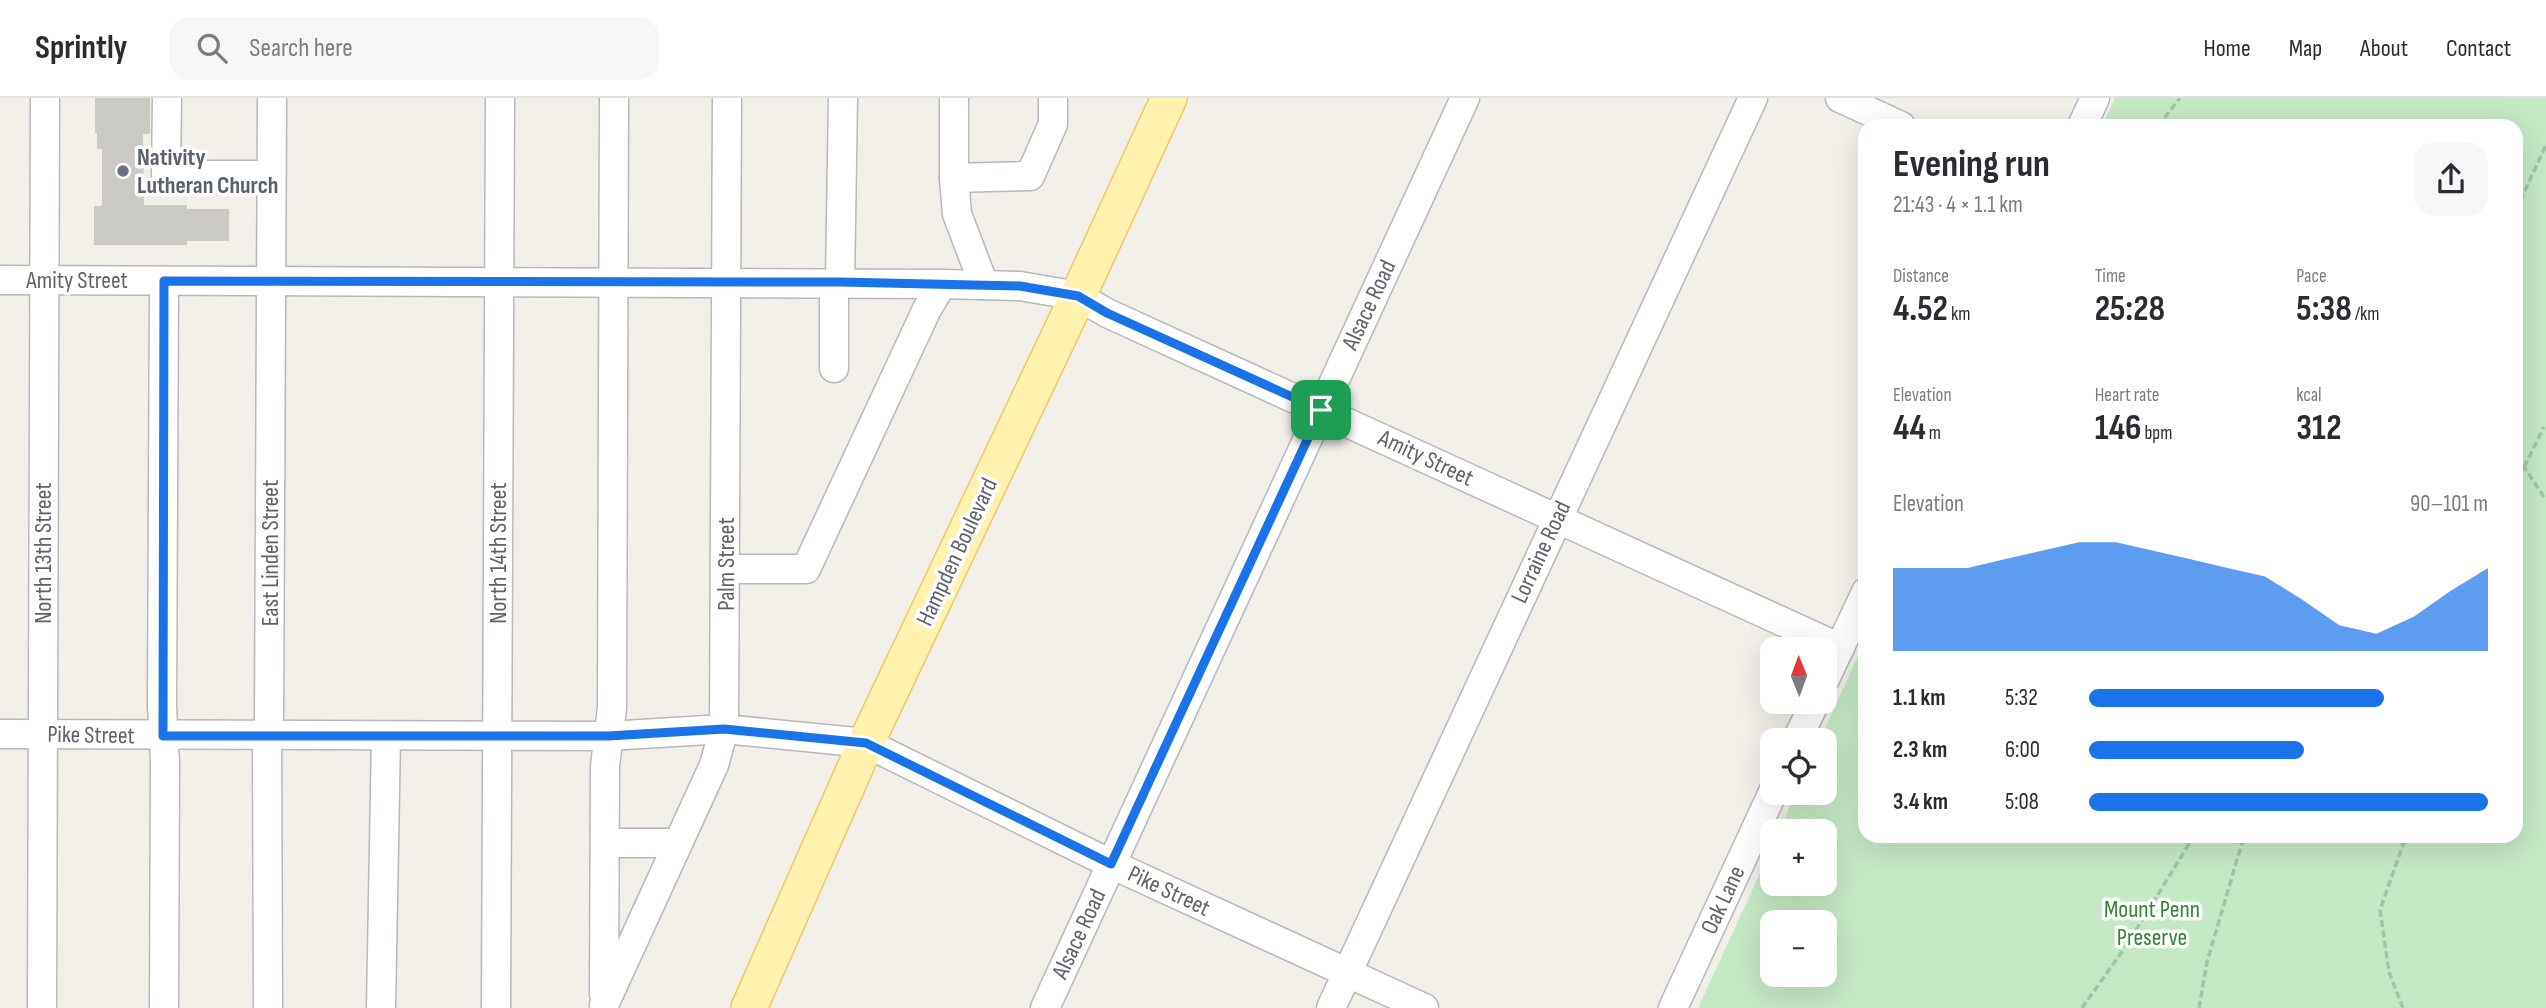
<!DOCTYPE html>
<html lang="en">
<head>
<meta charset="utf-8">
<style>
  body { margin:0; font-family:"Sofia Sans Condensed",sans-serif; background:#f7f7f7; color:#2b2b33; height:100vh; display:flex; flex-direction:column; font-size:26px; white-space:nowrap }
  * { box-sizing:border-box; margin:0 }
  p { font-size:23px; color:#7c7c81 }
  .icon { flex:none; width:38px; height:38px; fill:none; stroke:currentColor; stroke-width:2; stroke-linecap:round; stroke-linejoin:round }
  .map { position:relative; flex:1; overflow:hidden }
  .details { position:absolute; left:1858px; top:21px; width:665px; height:724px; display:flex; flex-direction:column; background:#fff; border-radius:21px; box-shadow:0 7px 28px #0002 }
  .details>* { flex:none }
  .needle { width:46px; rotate:359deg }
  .buttons { position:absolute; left:1760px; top:539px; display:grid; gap:14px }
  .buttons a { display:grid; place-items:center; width:77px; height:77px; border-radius:14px; background:#fff; box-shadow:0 7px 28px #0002; font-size:35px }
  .pin { position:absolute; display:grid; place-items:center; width:60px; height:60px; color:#fff; margin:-30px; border-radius:14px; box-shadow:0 4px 10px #0006 }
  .round { display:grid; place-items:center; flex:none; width:74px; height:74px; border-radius:21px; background:#f7f7f7 }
  .head { display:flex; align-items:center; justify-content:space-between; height:119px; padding:0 35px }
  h1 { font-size:38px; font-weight:700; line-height:52px }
  .figures { display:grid; grid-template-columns:repeat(3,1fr); gap:10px; height:119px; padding:7px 35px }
  .figures div { display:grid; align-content:center }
  .figures b { font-size:35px; font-weight:700 }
  .figures small { font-size:19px; font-weight:400 }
  .figures p { font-size:19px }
  .chart { height:196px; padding:14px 35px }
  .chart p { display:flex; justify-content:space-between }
  .chart svg { width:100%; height:126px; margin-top:7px; fill:#1a73e8; opacity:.7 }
  ul { padding:0 35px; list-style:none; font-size:23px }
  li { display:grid; grid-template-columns:112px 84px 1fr; align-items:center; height:52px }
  li i { height:18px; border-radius:9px; background:#1a73e8 }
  header { display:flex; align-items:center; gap:42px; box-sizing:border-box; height:98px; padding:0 35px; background:#fff; border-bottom:2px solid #e1e1e2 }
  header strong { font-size:33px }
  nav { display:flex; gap:38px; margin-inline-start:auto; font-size:24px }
  .search { width:490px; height:63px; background:#f7f7f7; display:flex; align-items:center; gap:18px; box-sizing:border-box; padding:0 24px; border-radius:21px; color:#7c7c81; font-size:26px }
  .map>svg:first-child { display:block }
  .green { fill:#c5e8c5; fill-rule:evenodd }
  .building { fill:#cccac5 }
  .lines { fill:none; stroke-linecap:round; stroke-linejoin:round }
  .minor-casing { stroke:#b5b8bc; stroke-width:31 }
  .major-casing { stroke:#f2c960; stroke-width:38 }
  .path { stroke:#9cc7a9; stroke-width:3.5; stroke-dasharray:7 3.5; stroke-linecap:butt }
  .minor { stroke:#fff; stroke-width:28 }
  .major { stroke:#fff2af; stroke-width:35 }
  .route-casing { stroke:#fff; stroke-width:14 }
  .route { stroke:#1a73e8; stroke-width:9 }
  .worship-dot { fill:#6b7280; stroke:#fff; stroke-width:2.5 }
  .labels { text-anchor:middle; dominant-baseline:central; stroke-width:7; stroke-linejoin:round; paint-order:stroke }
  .worship-label { font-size:24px; font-weight:bold; fill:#5b616d; stroke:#fff; text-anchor:start }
  .street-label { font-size:24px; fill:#5f6368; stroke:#fff }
  .park-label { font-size:24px; fill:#348238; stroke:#fff }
</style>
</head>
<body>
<header>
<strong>Sprintly</strong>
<div class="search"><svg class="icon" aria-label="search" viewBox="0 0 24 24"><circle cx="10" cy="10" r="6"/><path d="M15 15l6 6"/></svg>Search here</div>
<nav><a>Home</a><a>Map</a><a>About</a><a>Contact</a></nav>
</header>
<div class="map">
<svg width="2546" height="910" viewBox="0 0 2546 910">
  <rect width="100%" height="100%" fill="#f1efe8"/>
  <path class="green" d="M2115 0H2546V910H1698L1773 747V786H1825V733H1779L1796 695H1825V642H1820L1865 542 1866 738H2516V28H2102ZM1773 824H1825V877H1773Z"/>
  <polygon class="building" points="95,0 150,0 150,36 143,36 144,107 187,107 187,111 229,111 229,143 187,143 187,147 94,147 94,108 102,108 102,51 97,51 97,35 95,35"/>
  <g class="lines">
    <g class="minor-casing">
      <g id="minor">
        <polyline points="167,0 166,77 271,77"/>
        <polyline points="954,0 954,80 957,116 984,187"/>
        <polyline points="1840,0 1901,28"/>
        <polyline points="2082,28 2095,0"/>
        <polyline points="954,80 1030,78 1053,26 1053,0"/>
        <polyline points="0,182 942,186 1020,188 1078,198 1107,215 1840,550"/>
        <polyline points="840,185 843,0"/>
        <polyline points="834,270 834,185"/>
        <polyline points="726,471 806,471 927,211 942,186"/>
        <polyline points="1825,581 1866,494"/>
        <polyline points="0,636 608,638 724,631 866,645 1111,766 1424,910"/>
        <polyline points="1797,642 1815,604"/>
        <polyline points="605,745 678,745"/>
        <polyline points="604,896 605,668 612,610 614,0"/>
        <polyline points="604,907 714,667 724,631 727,0"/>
        <polyline points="42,910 45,0"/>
        <polyline points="164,910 165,665 162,608 164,183"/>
        <polyline points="268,910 267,638 269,622 272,0"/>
        <polyline points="381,910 386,638"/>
        <polyline points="496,910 500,0"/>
        <polyline points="1045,910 1465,0"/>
        <polyline points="1331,910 1753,0"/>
        <polyline points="1673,910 1773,694"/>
      </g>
    </g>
    <g class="major-casing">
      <polyline id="major" points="749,910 866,645 1078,198 1169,0"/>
    </g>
    <g class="path">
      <polyline points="2158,28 2180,0"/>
      <polyline points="2516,112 2546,47"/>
      <polyline points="2524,369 2544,329"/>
      <polyline points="2516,379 2524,369 2546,402"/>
      <polyline points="2082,910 2126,848 2194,738"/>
      <polyline points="2199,910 2207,864 2244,738"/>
      <polyline points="2403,910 2389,874 2380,812 2406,738"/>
    </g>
    <use href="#minor" class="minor"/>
    <use href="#major" class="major"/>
  </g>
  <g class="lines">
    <g class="route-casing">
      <polygon id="route" points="164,183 840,184 1020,188 1078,198 1107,215 1321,312 1111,766 866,645 724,631 608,638 163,638"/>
    </g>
    <use href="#route" class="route"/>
  </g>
  <circle class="worship-dot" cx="123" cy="73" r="7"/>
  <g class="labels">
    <g class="worship-label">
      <text x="137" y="59">Nativity<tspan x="137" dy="28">Lutheran Church</tspan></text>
    </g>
    <g class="street-label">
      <text x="77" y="182">Amity Street</text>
      <text transform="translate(1369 207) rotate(-65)">Alsace Road</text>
      <text transform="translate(1426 360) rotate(25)">Amity Street</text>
      <text transform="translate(957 454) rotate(-65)">Hampden Boulevard</text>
      <text transform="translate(1541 454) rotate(-65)">Lorraine Road</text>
      <text transform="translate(43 455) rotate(-90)">North 13th Street</text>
      <text transform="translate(270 455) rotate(-90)">East Linden Street</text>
      <text transform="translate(498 455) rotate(-90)">North 14th Street</text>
      <text transform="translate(726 466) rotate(-90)">Palm Street</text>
      <text transform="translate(91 637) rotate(1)">Pike Street</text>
      <text transform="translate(1169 793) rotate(25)">Pike Street</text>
      <text transform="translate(1723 802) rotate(-65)">Oak Lane</text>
      <text transform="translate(1079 836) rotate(-65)">Alsace Road</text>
    </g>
    <g class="park-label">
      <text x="2152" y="811">Mount Penn<tspan x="2152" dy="28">Preserve</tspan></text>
    </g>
  </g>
</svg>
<div class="buttons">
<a><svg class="needle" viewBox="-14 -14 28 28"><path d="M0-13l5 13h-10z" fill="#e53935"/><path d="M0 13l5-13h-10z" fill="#7c7c81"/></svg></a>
<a><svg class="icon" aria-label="locate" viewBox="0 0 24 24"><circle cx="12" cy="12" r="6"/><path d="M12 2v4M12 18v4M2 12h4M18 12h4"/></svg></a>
<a>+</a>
<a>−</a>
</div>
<div class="pin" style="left:1321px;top:312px;background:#1e9e55"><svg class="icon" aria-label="arrive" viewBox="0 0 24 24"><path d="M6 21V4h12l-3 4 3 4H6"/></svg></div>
<section class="details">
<div class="head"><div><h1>Evening run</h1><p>21:43 · 4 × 1.1 km</p></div><a class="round"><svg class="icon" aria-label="share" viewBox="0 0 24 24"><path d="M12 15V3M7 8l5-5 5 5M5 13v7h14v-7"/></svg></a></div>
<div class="figures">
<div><p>Distance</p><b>4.52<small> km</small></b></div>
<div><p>Time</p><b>25:28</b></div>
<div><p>Pace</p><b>5:38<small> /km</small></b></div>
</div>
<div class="figures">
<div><p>Elevation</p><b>44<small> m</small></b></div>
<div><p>Heart rate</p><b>146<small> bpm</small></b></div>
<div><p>kcal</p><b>312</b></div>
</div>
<div class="chart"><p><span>Elevation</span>90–101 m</p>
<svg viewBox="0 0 160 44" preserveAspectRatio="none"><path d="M0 44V15L10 15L20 15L30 12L40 9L50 6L60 6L70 9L80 12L90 15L100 18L110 26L120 35L130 38L140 32L150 23L160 15V44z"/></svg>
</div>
<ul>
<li><b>1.1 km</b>5:32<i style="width:74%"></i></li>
<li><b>2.3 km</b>6:00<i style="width:54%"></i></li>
<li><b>3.4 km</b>5:08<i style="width:100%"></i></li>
</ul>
</section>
</div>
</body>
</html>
